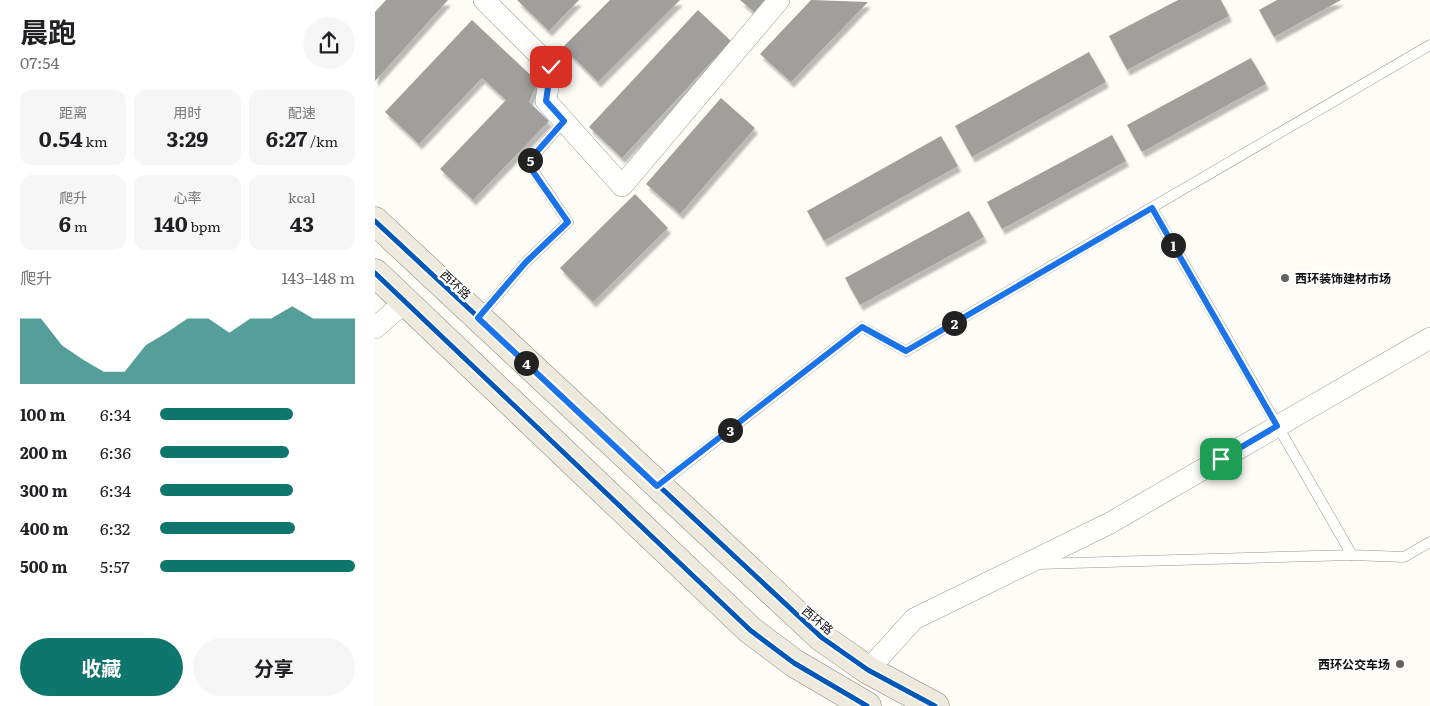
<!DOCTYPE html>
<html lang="zh">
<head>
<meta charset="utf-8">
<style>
  body { margin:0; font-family:Literata,"Noto Sans SC",serif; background:#f6f6f6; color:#202124; height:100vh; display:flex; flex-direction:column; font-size:19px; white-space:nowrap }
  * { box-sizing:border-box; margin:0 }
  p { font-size:16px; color:#757577 }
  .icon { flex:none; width:28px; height:28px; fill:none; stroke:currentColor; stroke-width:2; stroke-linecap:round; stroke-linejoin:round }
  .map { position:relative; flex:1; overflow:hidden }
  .details { display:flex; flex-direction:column; background:#fff; width:375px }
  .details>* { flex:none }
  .pin { position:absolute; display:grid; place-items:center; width:42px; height:42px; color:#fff; margin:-21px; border-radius:10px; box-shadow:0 2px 8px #0006 }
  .km { position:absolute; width:25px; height:25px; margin:-12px; border-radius:50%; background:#222; color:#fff; font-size:14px; line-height:25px; text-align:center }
  .round { display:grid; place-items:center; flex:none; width:52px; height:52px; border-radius:26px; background:#f6f6f6 }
  .overview { display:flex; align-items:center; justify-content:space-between; height:85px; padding:0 20px }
  h1 { font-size:28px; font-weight:700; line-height:38px }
  .stats { display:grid; grid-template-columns:repeat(3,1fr); gap:8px; height:85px; padding:5px 20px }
  .stats div { display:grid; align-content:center; border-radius:12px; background:#f6f6f6; text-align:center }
  .stats b { font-size:21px; font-weight:700 }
  .stats small { font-size:14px; font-weight:400 }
  .stats p { font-size:14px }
  .chart { height:140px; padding:10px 20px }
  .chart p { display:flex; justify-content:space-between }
  .chart svg { width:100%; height:90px; margin-top:5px; fill:#0f766e; opacity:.7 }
  .button { display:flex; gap:10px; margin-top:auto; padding:10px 20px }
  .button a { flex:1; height:58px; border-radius:30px; background:#0f766e; color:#fff; font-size:20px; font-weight:700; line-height:58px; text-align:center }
  .button a+a { background:#f6f6f6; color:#202124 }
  ul { padding:0 20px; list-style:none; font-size:16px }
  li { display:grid; grid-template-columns:80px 60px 1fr; align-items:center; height:38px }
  li i { height:12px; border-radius:6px; background:#0f766e }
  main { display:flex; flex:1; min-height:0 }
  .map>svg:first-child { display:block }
  .building { fill:#a19f9c; filter:url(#shadow) }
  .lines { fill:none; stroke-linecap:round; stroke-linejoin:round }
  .service-casing { stroke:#979795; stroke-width:11 }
  .minor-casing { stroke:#979795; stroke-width:22 }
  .primary-casing { stroke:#858482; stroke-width:29 }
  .service { stroke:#fffffe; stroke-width:10 }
  .minor { stroke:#fffffe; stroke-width:21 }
  .primary { stroke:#ede9dc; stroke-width:28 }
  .cycleway-casing { stroke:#fff; stroke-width:8 }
  .cycleway { stroke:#0057b8; stroke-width:5 }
  .route-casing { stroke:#fff; stroke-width:10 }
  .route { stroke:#1a73e8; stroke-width:6 }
  .poi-dot { fill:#646362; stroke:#fff; stroke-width:2 }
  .labels { text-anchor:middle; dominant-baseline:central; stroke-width:5; stroke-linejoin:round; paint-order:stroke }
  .poi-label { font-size:12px; font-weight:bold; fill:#111; stroke:#fff; text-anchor:start }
  .street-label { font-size:12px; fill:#111; stroke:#fff }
</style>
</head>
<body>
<main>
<section class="details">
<div class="overview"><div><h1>晨跑</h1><p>07:54</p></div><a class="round"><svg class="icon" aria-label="share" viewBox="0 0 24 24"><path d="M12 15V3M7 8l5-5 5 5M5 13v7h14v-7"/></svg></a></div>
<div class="stats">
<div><p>距离</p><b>0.54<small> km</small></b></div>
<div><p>用时</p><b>3:29</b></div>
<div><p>配速</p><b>6:27<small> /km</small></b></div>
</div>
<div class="stats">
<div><p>爬升</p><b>6<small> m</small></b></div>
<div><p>心率</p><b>140<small> bpm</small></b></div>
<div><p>kcal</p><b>43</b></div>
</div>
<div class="chart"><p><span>爬升</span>143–148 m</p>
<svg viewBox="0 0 160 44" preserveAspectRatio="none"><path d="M0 44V12L10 12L20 25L30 32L40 38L50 38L60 25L70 19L80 12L90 12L100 19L110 12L120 12L130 6L140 12L150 12L160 12V44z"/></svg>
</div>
<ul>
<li><b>100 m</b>6:34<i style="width:68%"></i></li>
<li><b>200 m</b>6:36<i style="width:66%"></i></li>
<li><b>300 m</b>6:34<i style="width:68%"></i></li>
<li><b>400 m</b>6:32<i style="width:69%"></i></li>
<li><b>500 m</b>5:57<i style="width:100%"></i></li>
</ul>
<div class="button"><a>收藏</a><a>分享</a></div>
</section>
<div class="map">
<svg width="1055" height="706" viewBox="0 0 1055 706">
  <defs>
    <filter id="shadow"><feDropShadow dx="3" dy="5.5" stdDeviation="1" flood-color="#0004"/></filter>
  </defs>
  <rect width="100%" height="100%" fill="#fdfcf7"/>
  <g class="building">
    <polygon points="11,0 73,0 0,81 0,12"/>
    <polygon points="142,0 204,0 174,31"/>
    <polygon points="235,0 305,0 223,82 188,47"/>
    <polygon points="365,0 390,0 379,12"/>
    <polygon points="436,0 493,2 416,82 385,54"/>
    <polygon points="803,0 846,0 854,16 752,70 734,36"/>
    <polygon points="902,0 966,0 899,37 884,10"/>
    <polygon points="323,10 356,41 247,158 214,127"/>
    <polygon points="97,20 163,82 154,102 174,121 98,200 65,169 131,100 107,78 44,144 10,112"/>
    <polygon points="714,52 731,82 597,157 580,126"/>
    <polygon points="876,58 891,84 767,152 752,125"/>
    <polygon points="346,98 380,128 305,214 271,184"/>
    <polygon points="737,135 751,161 627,229 612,202"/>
    <polygon points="566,136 583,166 449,241 432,211"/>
    <polygon points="260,194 293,228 218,302 185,268"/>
    <polygon points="594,211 609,237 485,305 470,278"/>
  </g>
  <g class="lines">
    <g class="service-casing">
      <g id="service">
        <polyline points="777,208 977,555 1029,557 1055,542"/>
        <polyline points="104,317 151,262 193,222 153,163 189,121"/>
        <polyline points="284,485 487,327 531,351 1055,45"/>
        <polyline points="663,564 977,555"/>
      </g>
    </g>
    <g class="minor-casing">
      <g id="minor">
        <polyline points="109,0 176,67 171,101 247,186 404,0"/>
        <polyline points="0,328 30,302"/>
        <polyline points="493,670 539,619 735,523 1055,338"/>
      </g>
    </g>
    <g class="primary-casing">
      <g id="primary">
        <polyline points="0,221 446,637 493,670 560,706"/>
        <polyline points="0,273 375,630 419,663 492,706"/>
      </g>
    </g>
    <use href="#service" class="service"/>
    <use href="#minor" class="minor"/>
    <use href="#primary" class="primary"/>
    <g class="cycleway-casing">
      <g id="cycleway">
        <polyline points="0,221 446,637 493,670 560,706"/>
        <polyline points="0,273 375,630 419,663 492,706"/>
      </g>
    </g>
    <use href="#cycleway" class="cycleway"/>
  </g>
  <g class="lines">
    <g class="route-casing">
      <polyline id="route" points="176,67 171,101 189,121 152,163 193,222 151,262 103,318 282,486 487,327 531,351 777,208 902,426 846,459"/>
    </g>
    <use href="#route" class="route"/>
  </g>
  <g class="poi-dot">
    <circle cx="910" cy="278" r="5"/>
    <circle cx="1025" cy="664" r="5"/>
  </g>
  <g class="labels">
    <g class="poi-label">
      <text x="920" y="278">西环装饰建材市场</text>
      <text x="1015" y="664" text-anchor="end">西环公交车场</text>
    </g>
    <g class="street-label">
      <text transform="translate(81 284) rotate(43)">西环路</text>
      <text transform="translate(443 620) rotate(40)">西环路</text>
    </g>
  </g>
</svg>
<div class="pin" style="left:846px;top:459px;background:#1e9e55"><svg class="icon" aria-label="arrive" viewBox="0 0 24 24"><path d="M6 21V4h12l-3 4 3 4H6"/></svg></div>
<div class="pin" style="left:176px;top:67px;background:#d93025"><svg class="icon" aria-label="check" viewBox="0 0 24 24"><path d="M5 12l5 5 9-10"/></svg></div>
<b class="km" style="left:798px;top:245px">1</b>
<b class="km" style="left:579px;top:323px">2</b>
<b class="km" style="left:355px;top:430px">3</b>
<b class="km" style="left:151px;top:363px">4</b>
<b class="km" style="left:155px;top:160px">5</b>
</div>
</main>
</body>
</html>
